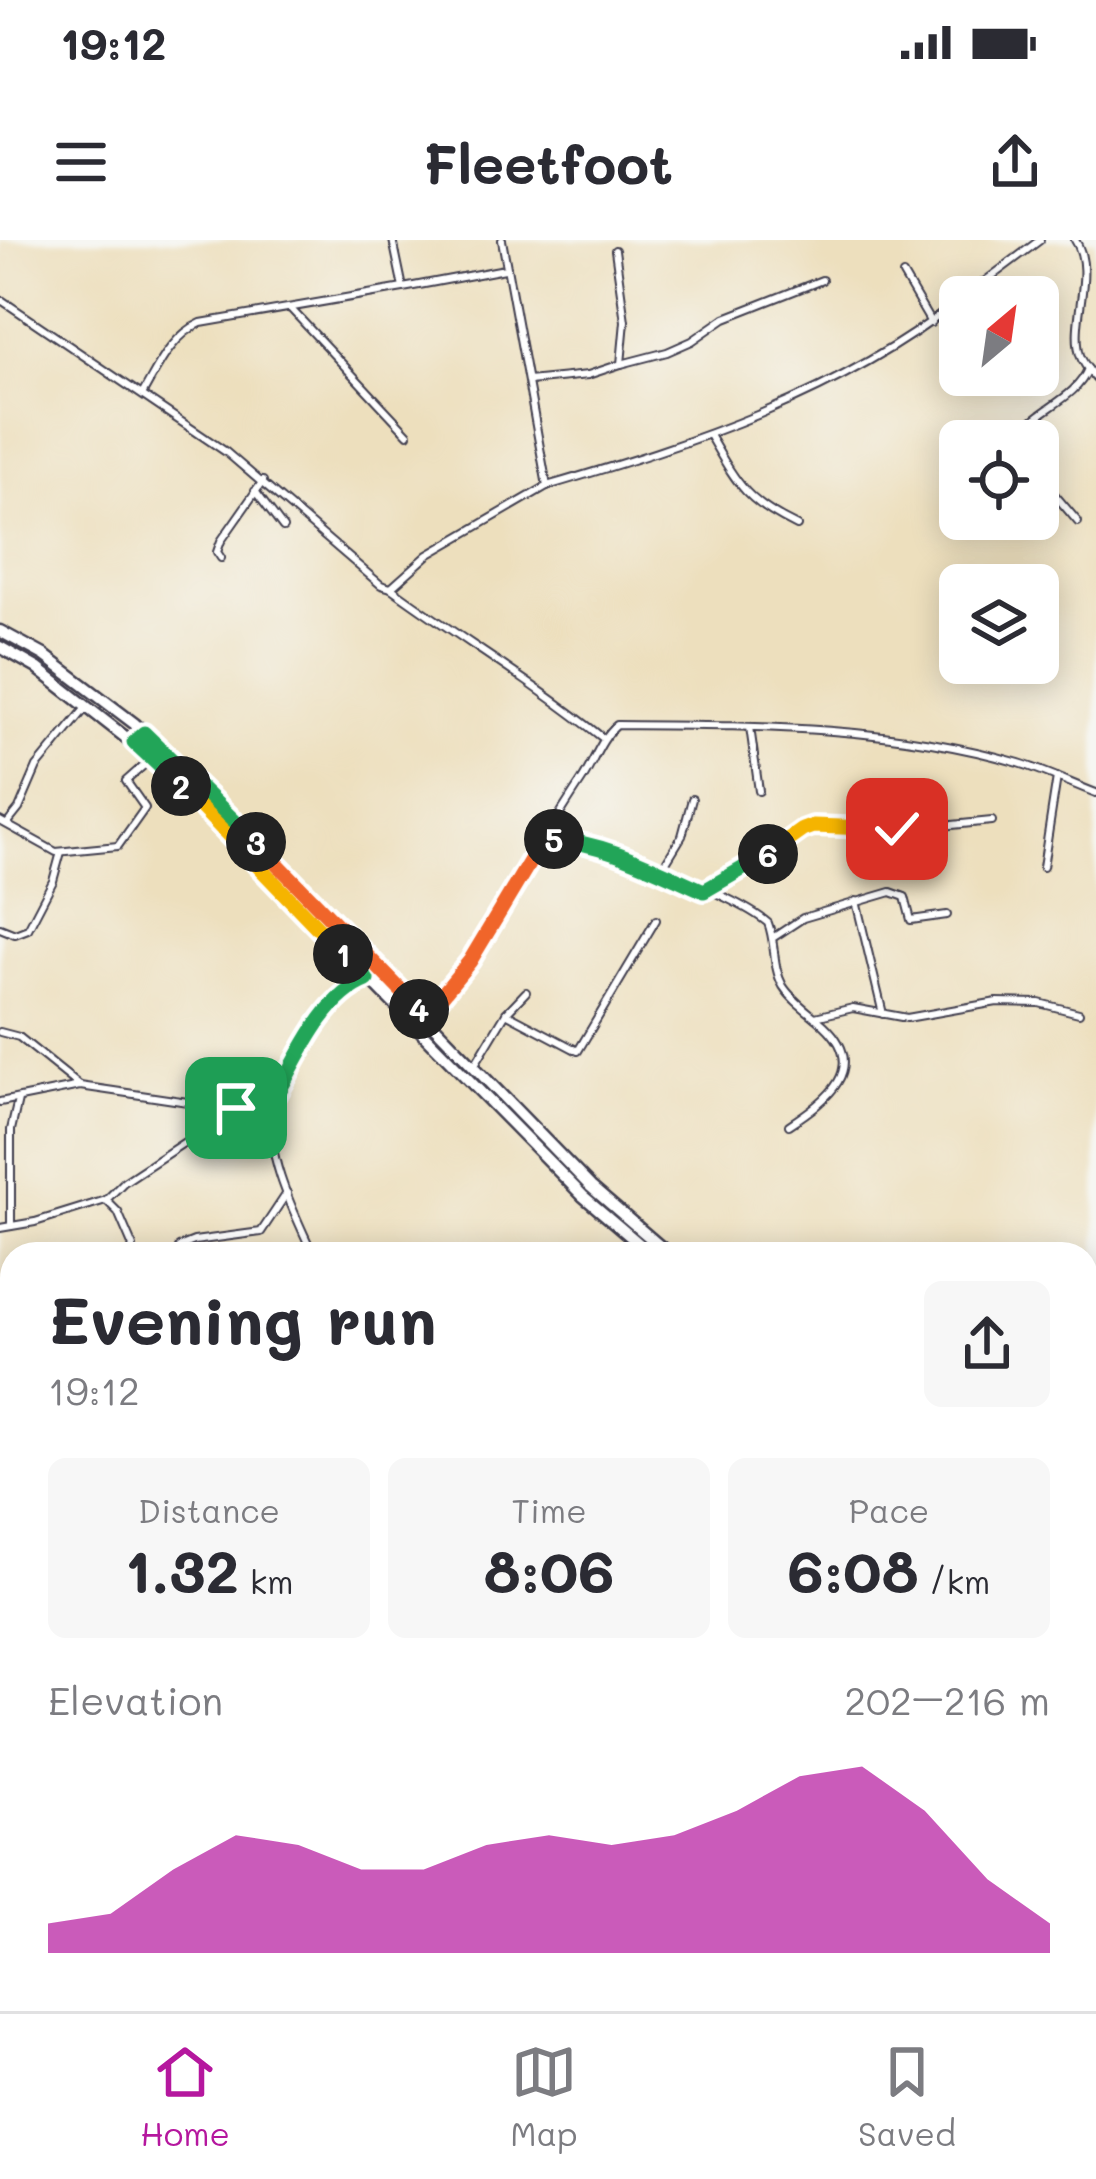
<!DOCTYPE html>
<html lang="en">
<head>
<meta charset="utf-8">
<style>
  body { margin:0; font-family:Mali,sans-serif; background:#f7f7f7; color:#2b2b33; height:100vh; display:flex; flex-direction:column; font-size:45px; white-space:nowrap }
  * { box-sizing:border-box; margin:0 }
  p { font-size:39px; color:#7c7c81 }
  .icon { flex:none; width:66px; height:66px; fill:none; stroke:currentColor; stroke-width:2; stroke-linecap:round; stroke-linejoin:round }
  .map { position:relative; flex:1; overflow:hidden }
  .side { position:absolute; left:0px; top:1002px; width:1098px; height:771px; display:flex; flex-direction:column; background:#fff; border-radius:36px 36px 0 0; box-shadow:0 6px 30px #0003 }
  .side>* { flex:none }
  .needle { width:78px; rotate:29deg }
  .controls { position:absolute; left:939px; top:36px; display:grid; gap:24px }
  .controls a { display:grid; place-items:center; width:120px; height:120px; border-radius:18px; background:#fff; box-shadow:0 6px 30px #0003; font-size:60px }
  .pin { position:absolute; display:grid; place-items:center; width:102px; height:102px; color:#fff; margin:-51px; border-radius:24px; box-shadow:0 6px 18px #0006 }
  .km { position:absolute; width:60px; height:60px; margin:-30px; border-radius:50%; background:#222; color:#fff; font-size:33px; line-height:60px; text-align:center }
  .round { display:grid; place-items:center; flex:none; width:126px; height:126px; border-radius:18px; background:#f7f7f7 }
  .summary { display:flex; align-items:center; justify-content:space-between; height:204px; padding:0 48px }
  h1 { font-size:66px; font-weight:700; line-height:90px }
  .metrics { display:grid; grid-template-columns:repeat(3,1fr); gap:18px; height:204px; padding:12px 48px }
  .metrics div { display:grid; align-content:center; border-radius:18px; background:#f7f7f7; text-align:center }
  .metrics b { font-size:60px; font-weight:700 }
  .metrics small { font-size:33px; font-weight:400 }
  .metrics p { font-size:33px }
  .chart { height:336px; padding:24px 48px }
  .chart p { display:flex; justify-content:space-between }
  .chart svg { width:100%; height:216px; margin-top:12px; fill:#b5179e; opacity:.7 }
  .status { display:flex; justify-content:space-between; align-items:center; height:84px; padding:0 60px; background:#fff; direction:ltr }
  .status svg { height:33px; fill:currentColor }
  header { display:flex; justify-content:space-between; align-items:center; height:156px; padding:0 48px; background:#fff; font-size:54px; font-weight:700 }
  .tabs { display:flex; justify-content:space-around; align-items:center; height:168px; border-top:3px solid #e1e1e2; background:#fff; font-size:33px; color:#7c7c81 }
  .tabs a { display:grid; justify-items:center; gap:6px }
  .tabs .current { color:#b5179e }
  .map>svg:first-child { display:block }
  .lines { fill:none; stroke-linecap:round; stroke-linejoin:round }
  .minor-casing { stroke:#403e4e; stroke-width:10 }
  .primary-casing { stroke:#403e4e; stroke-width:15 }
  .minor { stroke:#fff; stroke-width:6 }
  .primary { stroke:#fff; stroke-width:10 }
  .split-1-casing { stroke:#fff; stroke-width:24 }
  .split-2-casing { stroke:#fff; stroke-width:24 }
  .split-3-casing { stroke:#fff; stroke-width:24 }
  .split-4-casing { stroke:#fff; stroke-width:24 }
  .split-5-casing { stroke:#fff; stroke-width:24 }
  .split-6-casing { stroke:#fff; stroke-width:24 }
  .split-7-casing { stroke:#fff; stroke-width:24 }
  .split-1 { stroke:#22a559; stroke-width:15 }
  .split-2 { stroke:#f5b400; stroke-width:15 }
  .split-3 { stroke:#22a559; stroke-width:15 }
  .split-4 { stroke:#f0652b; stroke-width:15 }
  .split-5 { stroke:#f0652b; stroke-width:15 }
  .split-6 { stroke:#22a559; stroke-width:15 }
  .split-7 { stroke:#f5b400; stroke-width:15 }
</style>
</head>
<body>
<div class="status"><b>19:12</b><svg viewBox="0 0 49 12"><path d="M0 12V9h3v3zM5 12V6h3v6zM10 12V3h3v9zM15 12V0h3v12zM26 1h20v11H26zM47 4h2v5h-2z"/></svg></div>
<header><svg class="icon" aria-label="menu" viewBox="0 0 24 24"><path d="M4 6h16M4 12h16M4 18h16"/></svg>Fleetfoot<svg class="icon" aria-label="share" viewBox="0 0 24 24"><path d="M12 15V3M7 8l5-5 5 5M5 13v7h14v-7"/></svg></header>
<div class="map">
<svg width="1096" height="1771" viewBox="0 0 1096 1771">
  <rect width="100%" height="100%" fill="#f6f6f2"/>
  <filter id="ink" filterUnits="userSpaceOnUse"><feTurbulence type="fractalNoise" baseFrequency=".00833" numOctaves="2"/><feDisplacementMap in="SourceGraphic" scale="24" xChannelSelector="R" yChannelSelector="G"/><feConvolveMatrix kernelMatrix="1 2 1 2 8 2 1 2 1" color-interpolation-filters="sRGB"/></filter>
  <filter id="wash" filterUnits="userSpaceOnUse"><feTurbulence type="fractalNoise" baseFrequency=".004" numOctaves="4" result="noise"/><feDisplacementMap in="SourceGraphic" scale="48" xChannelSelector="R" yChannelSelector="G"/><feGaussianBlur stdDeviation="2.7" result="paint"/><feColorMatrix in="noise" values="0 0 0 0 0 0 0 0 0 0 0 0 0 0 0 0 0 1.4 0 .05"/><feComposite in="paint" operator="in"/></filter>
  <g filter="url(#wash)">
    <rect width="100%" height="100%" fill="#eddfbd"/>
  </g>
  <g filter="url(#ink)">
    <g class="lines">
      <g class="minor-casing">
        <g id="minor">
          <polyline points="393,0 403,48 505,29"/>
          <path d="M1075 0C1096 31 1070 80 1080 115 1083 124 1090 132 1096 139"/>
          <polyline points="903,35 931,83"/>
          <polyline points="964,57 1040,0"/>
          <path d="M0 59 226 212 381 345 391 348C461 399 536 444 604 499"/>
          <polyline points="291,69 408,194"/>
          <polyline points="621,124 667,112 692,101 725,78 822,40"/>
          <polyline points="528,141 588,135 621,124 625,81 615,10"/>
          <path d="M143 153C158 127 171 96 201 83L403 48"/>
          <path d="M709 195C737 243 745 261 797 286"/>
          <path d="M1017 201C1030 170 1074 163 1088 129"/>
          <polyline points="1038,235 1078,282"/>
          <path d="M547 246C693 203 838 156 960 60"/>
          <polyline points="255,251 283,288"/>
          <polyline points="221,318 217,312 221,301 263,241"/>
          <polyline points="391,348 428,315 547,246 502,0"/>
          <polyline points="750,487 759,551"/>
          <polyline points="0,581 56,612 118,606 145,568 126,541 152,518"/>
          <polyline points="7,584 19,569 37,527 85,469"/>
          <path d="M543 598C593 602 730 651 768 683 776 703 772 727 783 746 793 762 811 773 824 785 870 828 827 860 789 885"/>
          <polyline points="1043,627 1057,537"/>
          <polyline points="660,632 682,596 692,559"/>
          <polyline points="704,651 813,586 912,589 992,581"/>
          <polyline points="856,661 883,774"/>
          <polyline points="0,688 15,694 28,689 53,641 61,612"/>
          <polyline points="774,697 803,678 891,652 905,657 911,680 947,675"/>
          <polyline points="506,773 578,811 656,680"/>
          <path d="M426 775C486 703 530 618 582 540 593 523 601 498 617 485 751 486 888 485 1019 523 1045 531 1070 543 1096 553"/>
          <polyline points="815,777 853,768 907,778 997,762 1039,763 1079,773"/>
          <polyline points="0,792 19,797 80,846"/>
          <polyline points="474,826 506,773 526,752"/>
          <path d="M0 862 80 846 235 869 270 867C295 826 320 758 367 740"/>
          <path d="M270 867C267 919 292 968 313 1014"/>
          <polyline points="106,960 118,972 133,1007 130,1014"/>
          <polyline points="11,986 11,890 18,860"/>
          <polyline points="0,988 35,982 106,960 124,942 232,871"/>
          <polyline points="177,1014 179,1007 194,1001 261,992 287,953"/>
          <polyline points="0,1084 12,1077"/>
          <polyline points="1086,1163 1096,1149"/>
          <polyline points="0,1185 12,1179"/>
          <polyline points="0,1190 12,1217"/>
          <polyline points="0,1224 12,1216"/>
          <polyline points="1086,1317 1096,1313"/>
          <polyline points="0,1449 12,1447"/>
          <polyline points="0,1569 12,1574"/>
          <polyline points="0,1610 12,1617"/>
          <polyline points="1086,1615 1096,1604"/>
          <polyline points="0,1672 12,1663"/>
          <polyline points="0,1690 12,1699"/>
          <polyline points="140,1761 164,1771"/>
          <polyline points="426,1761 428,1771"/>
          <polyline points="674,1761 679,1771"/>
          <polyline points="808,1761 818,1771"/>
          <polyline points="189,1771 190,1761"/>
          <polyline points="359,1771 360,1761"/>
          <polyline points="552,1771 554,1761"/>
          <polyline points="934,1771 944,1761"/>
        </g>
      </g>
      <g class="primary-casing">
        <g id="primary">
          <polyline points="0,391 44,415 135,484 239,585 591,947 669,1014"/>
          <polyline points="0,407 37,428 152,518 583,956 651,1014"/>
          <polyline points="1086,1356 1096,1363"/>
          <polyline points="1086,1372 1096,1379"/>
        </g>
      </g>
      <use href="#minor" class="minor"/>
      <use href="#primary" class="primary"/>
    </g>
  </g>
  <g class="lines" filter="url(#ink)">
    <g class="split-1-casing">
      <path id="split-1" d="M236 868 270 867C295 826 320 758 367 740L343 714"/>
    </g>
    <g class="split-2-casing">
      <polyline id="split-2" points="181,546 343,714"/>
    </g>
    <g class="split-3-casing">
      <polyline id="split-3" points="181,546 134,502 144,493 256,602"/>
    </g>
    <g class="split-4-casing">
      <polyline id="split-4" points="256,602 419,769"/>
    </g>
    <g class="split-5-casing">
      <polyline id="split-5" points="419,769 425,776 470,721 544,598 554,599"/>
    </g>
    <g class="split-6-casing">
      <path id="split-6" d="M554 599C606 603 656 630 704 651L768 614"/>
    </g>
    <g class="split-7-casing">
      <polyline id="split-7" points="768,614 802,590 813,586 897,589"/>
    </g>
    <use href="#split-1" class="split-1"/>
    <use href="#split-2" class="split-2"/>
    <use href="#split-3" class="split-3"/>
    <use href="#split-4" class="split-4"/>
    <use href="#split-5" class="split-5"/>
    <use href="#split-6" class="split-6"/>
    <use href="#split-7" class="split-7"/>
  </g>
</svg>
<div class="controls">
<a><svg class="needle" viewBox="-14 -14 28 28"><path d="M0-13l5 13h-10z" fill="#e53935"/><path d="M0 13l5-13h-10z" fill="#7c7c81"/></svg></a>
<a><svg class="icon" aria-label="locate" viewBox="0 0 24 24"><circle cx="12" cy="12" r="6"/><path d="M12 2v4M12 18v4M2 12h4M18 12h4"/></svg></a>
<a><svg class="icon" aria-label="layers" viewBox="0 0 24 24"><path d="M12 4l9 5-9 5-9-5zM3 14l9 5 9-5"/></svg></a>
</div>
<div class="pin" style="left:236px;top:868px;background:#1e9e55"><svg class="icon" aria-label="arrive" viewBox="0 0 24 24"><path d="M6 21V4h12l-3 4 3 4H6"/></svg></div>
<div class="pin" style="left:897px;top:589px;background:#d93025"><svg class="icon" aria-label="check" viewBox="0 0 24 24"><path d="M5 12l5 5 9-10"/></svg></div>
<b class="km" style="left:343px;top:714px">1</b>
<b class="km" style="left:181px;top:546px">2</b>
<b class="km" style="left:256px;top:602px">3</b>
<b class="km" style="left:419px;top:769px">4</b>
<b class="km" style="left:554px;top:599px">5</b>
<b class="km" style="left:768px;top:614px">6</b>
<section class="side">
<div class="summary"><div><h1>Evening run</h1><p>19:12</p></div><a class="round"><svg class="icon" aria-label="share" viewBox="0 0 24 24"><path d="M12 15V3M7 8l5-5 5 5M5 13v7h14v-7"/></svg></a></div>
<div class="metrics">
<div><p>Distance</p><b>1.32<small> km</small></b></div>
<div><p>Time</p><b>8:06</b></div>
<div><p>Pace</p><b>6:08<small> /km</small></b></div>
</div>
<div class="chart"><p><span>Elevation</span>202–216 m</p>
<svg viewBox="0 0 160 44" preserveAspectRatio="none"><path d="M0 44V38L10 36L20 27L30 20L40 22L50 27L60 27L70 22L80 20L90 22L100 20L110 15L120 8L130 6L140 15L150 29L160 38V44z"/></svg>
</div>
</section>
</div>
<nav class="tabs">
<a class="current"><svg class="icon" aria-label="home" viewBox="0 0 24 24"><path d="M3 11l9-7 9 7M6 9v11h12V9"/></svg>Home</a>
<a><svg class="icon" aria-label="map" viewBox="0 0 24 24"><path d="M3 6l6-2 6 2 6-2v14l-6 2-6-2-6 2zM9 4v14M15 6v14"/></svg>Map</a>
<a><svg class="icon" aria-label="saved" viewBox="0 0 24 24"><path d="M7 4h10v16l-5-4-5 4z"/></svg>Saved</a>
</nav>
</body>
</html>
